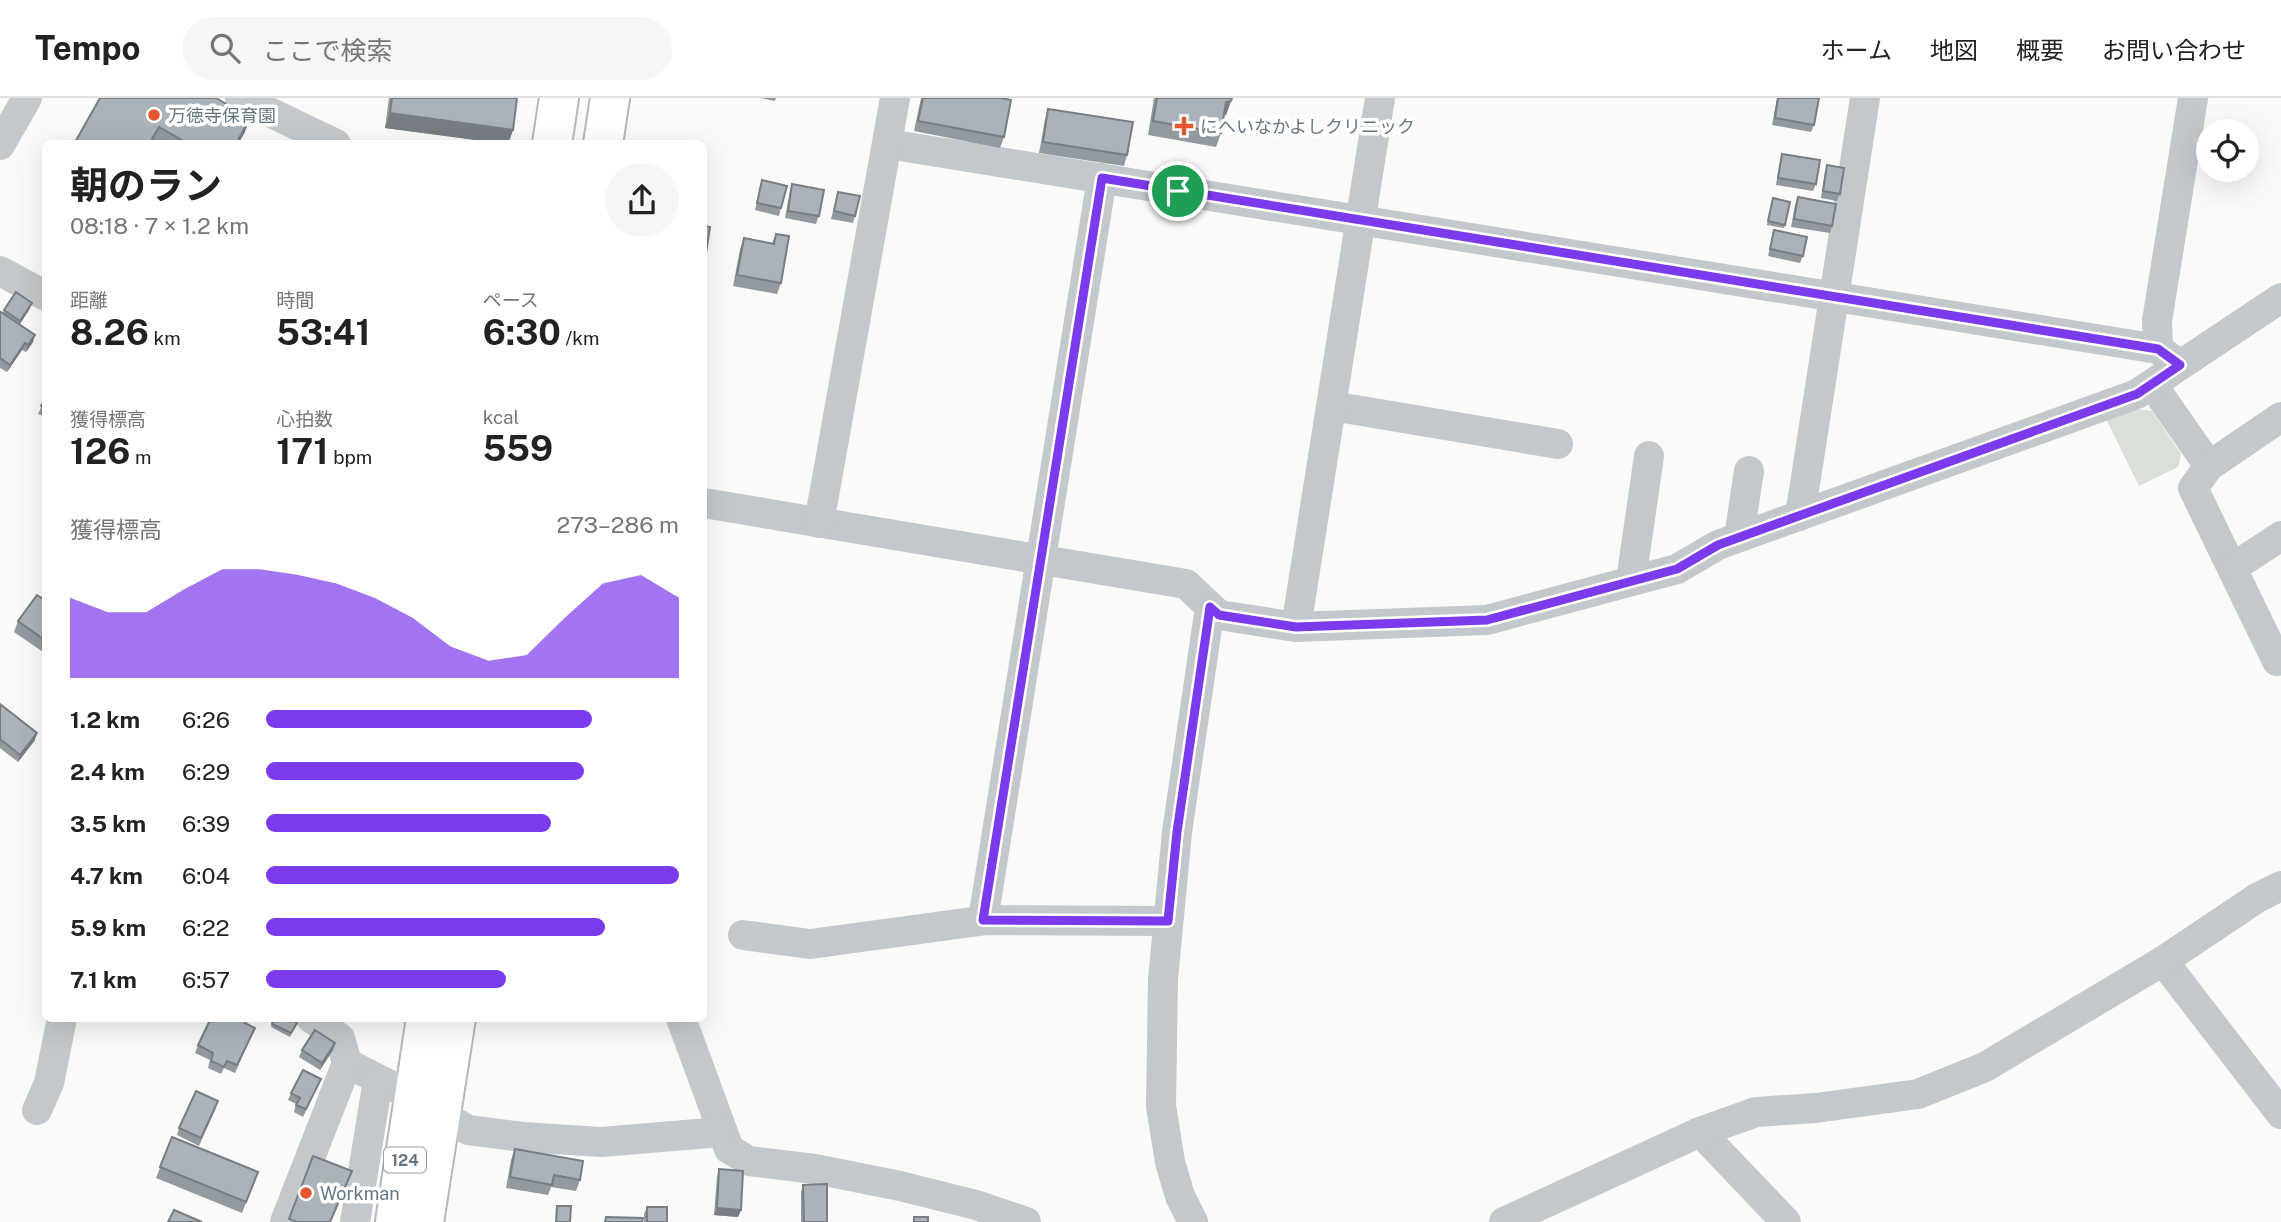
<!DOCTYPE html>
<html lang="ja">
<head>
<meta charset="utf-8">
<style>
  body { margin:0; font-family:"Public Sans","Noto Sans JP",sans-serif; background:#f6f6f6; color:#222; height:100vh; display:flex; flex-direction:column; font-size:26px; white-space:nowrap }
  * { box-sizing:border-box; margin:0 }
  p { font-size:23px; color:#767676 }
  .icon { flex:none; width:38px; height:38px; fill:none; stroke:currentColor; stroke-width:2; stroke-linecap:round; stroke-linejoin:round }
  .map { position:relative; flex:1; overflow:hidden }
  .side { position:absolute; left:42px; top:42px; width:665px; height:882px; display:flex; flex-direction:column; background:#fff; border-radius:10px; box-shadow:0 7px 28px #0002 }
  .side>* { flex:none }
  .fabs { position:absolute; left:2196px; top:21px; display:grid; gap:14px }
  .fabs a { display:grid; place-items:center; width:63px; height:63px; border-radius:50%; background:#fff; box-shadow:0 7px 28px #0002; font-size:35px }
  .pin { position:absolute; display:grid; place-items:center; width:60px; height:60px; color:#fff; margin:-30px; border:4px solid #fff; border-radius:50%; box-shadow:0 2px 7px #0007 }
  .round { display:grid; place-items:center; flex:none; width:74px; height:74px; border-radius:37px; background:#f6f6f6 }
  .summary { display:flex; align-items:center; justify-content:space-between; height:119px; padding:0 28px }
  h1 { font-size:38px; font-weight:700; line-height:52px }
  .figures { display:grid; grid-template-columns:repeat(3,1fr); gap:10px; height:119px; padding:7px 28px }
  .figures div { display:grid; align-content:center }
  .figures b { font-size:35px; font-weight:700 }
  .figures small { font-size:19px; font-weight:400 }
  .figures p { font-size:19px }
  .chart { height:196px; padding:14px 28px }
  .chart p { display:flex; justify-content:space-between }
  .chart svg { width:100%; height:126px; margin-top:7px; fill:#7c3aed; opacity:.7 }
  ul { padding:0 28px; list-style:none; font-size:23px }
  li { display:grid; grid-template-columns:112px 84px 1fr; align-items:center; height:52px }
  li i { height:18px; border-radius:9px; background:#7c3aed }
  header { display:flex; align-items:center; gap:42px; box-sizing:border-box; height:98px; padding:0 35px; background:#fff; border-bottom:2px solid #e0e0e0 }
  header strong { font-size:33px }
  nav { display:flex; gap:38px; margin-inline-start:auto; font-size:24px }
  .search { width:490px; height:63px; background:#f6f6f6; display:flex; align-items:center; gap:18px; box-sizing:border-box; padding:0 24px; border-radius:38px; color:#767676; font-size:26px }
  .map>svg:first-child { display:block }
  .green { fill:#dadfd7 }
  .lines { fill:none; stroke-linecap:round; stroke-linejoin:round }
  .highway-casing { stroke:#b4b9bd; stroke-width:42 }
  .minor { stroke:#c3c8cc; stroke-width:30 }
  .highway { stroke:#fff; stroke-width:38 }
  .wall { fill:#929a9f }
  .shaded-wall { fill:#777d82 }
  .building { fill:#aab3b9; stroke:#777d82; stroke-width:2 }
  .route-casing { stroke:#fff; stroke-width:14 }
  .route { stroke:#7c3aed; stroke-width:9 }
  .poi-dot { fill:#e4572e; stroke:#fff; stroke-width:2.5 }
  .labels { text-anchor:middle; dominant-baseline:central; stroke-width:7; stroke-linejoin:round; paint-order:stroke }
  .shield { fill:#fff; stroke:#939fa8; stroke-width:2 }
  .shield-label { font-size:16px; font-weight:bold; fill:#657683 }
  .poi-label { font-size:18px; fill:#657683; stroke:#fff; text-anchor:start }
</style>
</head>
<body>
<header>
<strong>Tempo</strong>
<div class="search"><svg class="icon" aria-label="search" viewBox="0 0 24 24"><circle cx="10" cy="10" r="6"/><path d="M15 15l6 6"/></svg>ここで検索</div>
<nav><a>ホーム</a><a>地図</a><a>概要</a><a>お問い合わせ</a></nav>
</header>
<div class="map">
<svg width="2281" height="1124" viewBox="0 0 2281 1124">
  <rect width="100%" height="100%" fill="#fafaf8"/>
  <polygon class="green" points="2128,310 2152,313 2181,356 2178,369 2139,388 2106,321"/>
  <g class="lines">
    <g class="highway-casing">
      <g id="highway">
        <polyline points="552,46 559,0"/>
        <polyline points="603,46 610,0"/>
        <polyline points="395,1124 426,920"/>
        <polyline points="424,1124 456,920"/>
      </g>
    </g>
    <g class="minor">
      <polyline points="240,0 336,46"/>
      <polyline points="888,46 2158,251 2180,267"/>
      <polyline points="0,47 27,0"/>
      <polyline points="0,173 46,198"/>
      <polyline points="2158,251 2157,223 2193,0"/>
      <polyline points="2152,286 2209,368"/>
      <polyline points="1332,308 1558,346"/>
      <polyline points="2281,319 2209,368 2193,390 2277,563 2281,560"/>
      <polyline points="704,405 1186,486 1219,517 1296,529 1487,522 1677,471 1718,447 2137,296 2281,200"/>
      <polyline points="1800,418 1865,0"/>
      <polyline points="819,425 895,0"/>
      <polyline points="1739,439 1749,373"/>
      <polyline points="2232,470 2281,438"/>
      <polyline points="1631,483 1649,358"/>
      <polyline points="1296,529 1380,0"/>
      <polyline points="983,822 1102,80"/>
      <polyline points="743,837 810,846 987,822 1168,823"/>
      <polyline points="2163,863 2281,1016"/>
      <polyline points="681,920 729,1051 749,1063 815,1071 900,1088 976,1107 1026,1124"/>
      <polyline points="347,965 415,1000 468,1032 523,1039 601,1044 721,1034"/>
      <polyline points="37,1012 49,985 62,920"/>
      <polyline points="1700,1034 1786,1124"/>
      <polyline points="285,1124 347,965 340,940 311,920"/>
      <polyline points="355,1124 378,982"/>
      <polyline points="1193,1124 1180,1098 1170,1064 1161,1008 1163,881 1177,734 1210,509"/>
      <polyline points="1504,1124 1700,1034 1756,1014 1816,1010 1918,996 1985,969 2163,863 2257,800 2281,788"/>
    </g>
    <use href="#highway" class="highway"/>
  </g>
  <g class="wall">
    <polygon points="100,0 245,34 238,46 74,46"/>
    <polygon points="389,0 517,0 513,32 508,46 385,30"/>
    <polygon points="761,0 776,0 775,3"/>
    <polygon points="921,0 1001,0 1004,39 1000,50 914,33"/>
    <polygon points="1154,0 1232,0 1226,17 1224,17 1221,35 1216,49 1148,37"/>
    <polygon points="1777,0 1819,0 1814,27 1811,34 1772,27"/>
    <polygon points="1048,11 1127,57 1124,68 1039,55 1045,21"/>
    <polygon points="1782,56 1816,86 1813,93 1776,87 1780,63"/>
    <polygon points="1827,67 1840,96 1837,103 1821,100 1825,74"/>
    <polygon points="762,82 781,110 779,118 755,112"/>
    <polygon points="792,86 819,118 816,126 785,120 790,93"/>
    <polygon points="838,94 855,118 853,125 831,121"/>
    <polygon points="1798,99 1832,128 1830,135 1791,129 1795,107"/>
    <polygon points="1772,103 1785,127 1784,130 1767,127"/>
    <polygon points="1774,132 1803,158 1800,165 1768,158"/>
    <polygon points="776,136 781,185 777,196 733,188 740,151 744,140 772,145"/>
    <polygon points="4,212 29,212 20,226 33,244 26,254 22,252 7,274 0,270 0,216 3,215"/>
    <polygon points="46,299 46,319 38,316"/>
    <polygon points="46,503 46,556 14,534 18,523"/>
    <polygon points="0,606 35,642 18,664 0,650"/>
    <polygon points="248,920 246,925 255,930 235,975 224,970 221,976 208,970 210,962 195,955 198,947"/>
    <polygon points="297,925 290,939 271,929 272,926"/>
    <polygon points="335,945 333,952 320,972 299,959 302,952"/>
    <polygon points="321,981 303,1019 294,1014 296,1006 288,1002 291,995"/>
    <polygon points="216,1010 199,1048 177,1037 179,1030"/>
    <polygon points="172,1039 258,1074 242,1115 156,1080"/>
    <polygon points="515,1051 580,1082 576,1093 551,1089 548,1097 506,1090 511,1062"/>
    <polygon points="719,1071 741,1112 738,1119 714,1117 717,1079"/>
    <polygon points="803,1087 827,1124 801,1124 801,1094"/>
    <polygon points="647,1109 667,1124 644,1124 644,1116"/>
  </g>
  <g class="shaded-wall">
    <polygon points="1231,3 1226,17 1221,18 1226,4"/>
    <polygon points="390,15 513,32 508,46 505,46 385,30"/>
    <polygon points="250,20 245,34 238,46 236,46"/>
    <polygon points="32,205 29,212 17,230 20,223"/>
    <polygon points="35,237 33,244 26,254 28,247"/>
    <polygon points="25,245 22,252 7,274 10,267"/>
    <polygon points="37,635 35,642 18,664 20,657"/>
    <polygon points="335,945 333,952 320,972 322,965"/>
    <polygon points="717,1110 741,1112 738,1119 714,1117"/>
  </g>
  <g class="building">
    <polygon points="100,0 216,0 250,20 236,46 189,46 159,29 152,41 160,46 74,46"/>
    <polygon points="392,0 517,0 513,32 390,15"/>
    <polygon points="923,0 1001,0 1011,2 1004,39 918,23"/>
    <polygon points="1157,0 1232,0 1231,3 1226,4 1221,35 1153,23"/>
    <polygon points="1778,0 1819,0 1814,27 1775,20"/>
    <polygon points="1048,11 1133,24 1127,57 1043,44"/>
    <polygon points="1782,56 1820,62 1816,86 1778,80"/>
    <polygon points="1827,67 1844,70 1840,96 1823,93"/>
    <polygon points="762,82 787,88 781,110 757,105"/>
    <polygon points="792,86 824,92 819,118 788,113"/>
    <polygon points="838,94 860,98 855,118 834,113"/>
    <polygon points="1798,99 1836,106 1832,128 1794,121"/>
    <polygon points="1773,100 1790,104 1785,127 1768,123"/>
    <polygon points="704,128 710,129 704,168"/>
    <polygon points="1774,132 1807,139 1803,158 1770,151"/>
    <polygon points="776,136 789,138 781,185 737,177 744,140 774,146"/>
    <polygon points="16,194 32,205 20,223 4,212"/>
    <polygon points="1,214 35,237 28,247 25,245 10,267 0,260 0,216"/>
    <polygon points="46,299 46,311 41,308"/>
    <polygon points="37,497 46,503 46,543 18,523"/>
    <polygon points="0,606 37,635 20,657 0,641"/>
    <polygon points="211,920 247,920 245,925 255,930 237,967 227,963 224,969 211,963 213,955 198,947"/>
    <polygon points="274,920 289,920 297,925 291,935 272,926"/>
    <polygon points="315,932 335,945 322,965 302,952"/>
    <polygon points="303,972 321,981 306,1011 296,1007 300,1000 291,995"/>
    <polygon points="196,993 218,1003 201,1040 179,1030"/>
    <polygon points="172,1039 258,1074 246,1104 160,1069"/>
    <polygon points="515,1051 583,1063 580,1082 554,1077 552,1087 510,1079"/>
    <polygon points="313,1058 352,1073 330,1124 297,1124 289,1121"/>
    <polygon points="719,1071 743,1073 741,1112 717,1110"/>
    <polygon points="827,1086 827,1124 804,1124 803,1087"/>
    <polygon points="557,1108 571,1108 570,1124 556,1124"/>
    <rect x="647" y="1109" width="20" height="15"/>
    <polygon points="174,1112 202,1124 168,1124"/>
    <polygon points="606,1119 643,1120 642,1124 605,1124"/>
    <rect x="914" y="1119" width="14" height="5"/>
  </g>
  <g class="lines">
    <g class="route-casing">
      <polygon id="route" points="1102,80 2158,251 2180,267 2137,296 1718,447 1677,471 1487,522 1296,529 1219,517 1210,509 1177,734 1168,823 983,822"/>
    </g>
    <use href="#route" class="route"/>
  </g>
  <g class="poi-dot">
    <circle cx="154" cy="17" r="7"/>
    <path d="M1180.5 17.5h7v7h7v7h-7v7h-7v-7h-7v-7h7z"/>
    <circle cx="306" cy="1095" r="7"/>
  </g>
  <g class="labels">
    <rect class="shield" x="384" y="1049.5" width="42" height="25" rx="5"/>
    <g class="shield-label">
      <text x="405" y="1062">124</text>
    </g>
    <g class="poi-label">
      <text x="168" y="17">万徳寺保育園</text>
      <text x="1200" y="28">にへいなかよしクリニック</text>
      <text x="320" y="1095">Workman</text>
    </g>
  </g>
</svg>
<div class="fabs">
<a><svg class="icon" aria-label="locate" viewBox="0 0 24 24"><circle cx="12" cy="12" r="6"/><path d="M12 2v4M12 18v4M2 12h4M18 12h4"/></svg></a>
</div>
<div class="pin" style="left:1178px;top:93px;background:#1e9e55"><svg class="icon" aria-label="arrive" viewBox="0 0 24 24"><path d="M6 21V4h12l-3 4 3 4H6"/></svg></div>
<section class="side">
<div class="summary"><div><h1>朝のラン</h1><p>08:18 · 7 × 1.2 km</p></div><a class="round"><svg class="icon" aria-label="share" viewBox="0 0 24 24"><path d="M12 15V3M7 8l5-5 5 5M5 13v7h14v-7"/></svg></a></div>
<div class="figures">
<div><p>距離</p><b>8.26<small> km</small></b></div>
<div><p>時間</p><b>53:41</b></div>
<div><p>ペース</p><b>6:30<small> /km</small></b></div>
</div>
<div class="figures">
<div><p>獲得標高</p><b>126<small> m</small></b></div>
<div><p>心拍数</p><b>171<small> bpm</small></b></div>
<div><p>kcal</p><b>559</b></div>
</div>
<div class="chart"><p><span>獲得標高</span>273–286 m</p>
<svg viewBox="0 0 160 44" preserveAspectRatio="none"><path d="M0 44V16L10 21L20 21L30 13L40 6L50 6L60 8L70 11L80 16L90 23L100 33L110 38L120 36L130 23L140 11L150 8L160 16V44z"/></svg>
</div>
<ul>
<li><b>1.2 km</b>6:26<i style="width:79%"></i></li>
<li><b>2.4 km</b>6:29<i style="width:77%"></i></li>
<li><b>3.5 km</b>6:39<i style="width:69%"></i></li>
<li><b>4.7 km</b>6:04<i style="width:100%"></i></li>
<li><b>5.9 km</b>6:22<i style="width:82%"></i></li>
<li><b>7.1 km</b>6:57<i style="width:58%"></i></li>
</ul>
</section>
</div>
</body>
</html>
